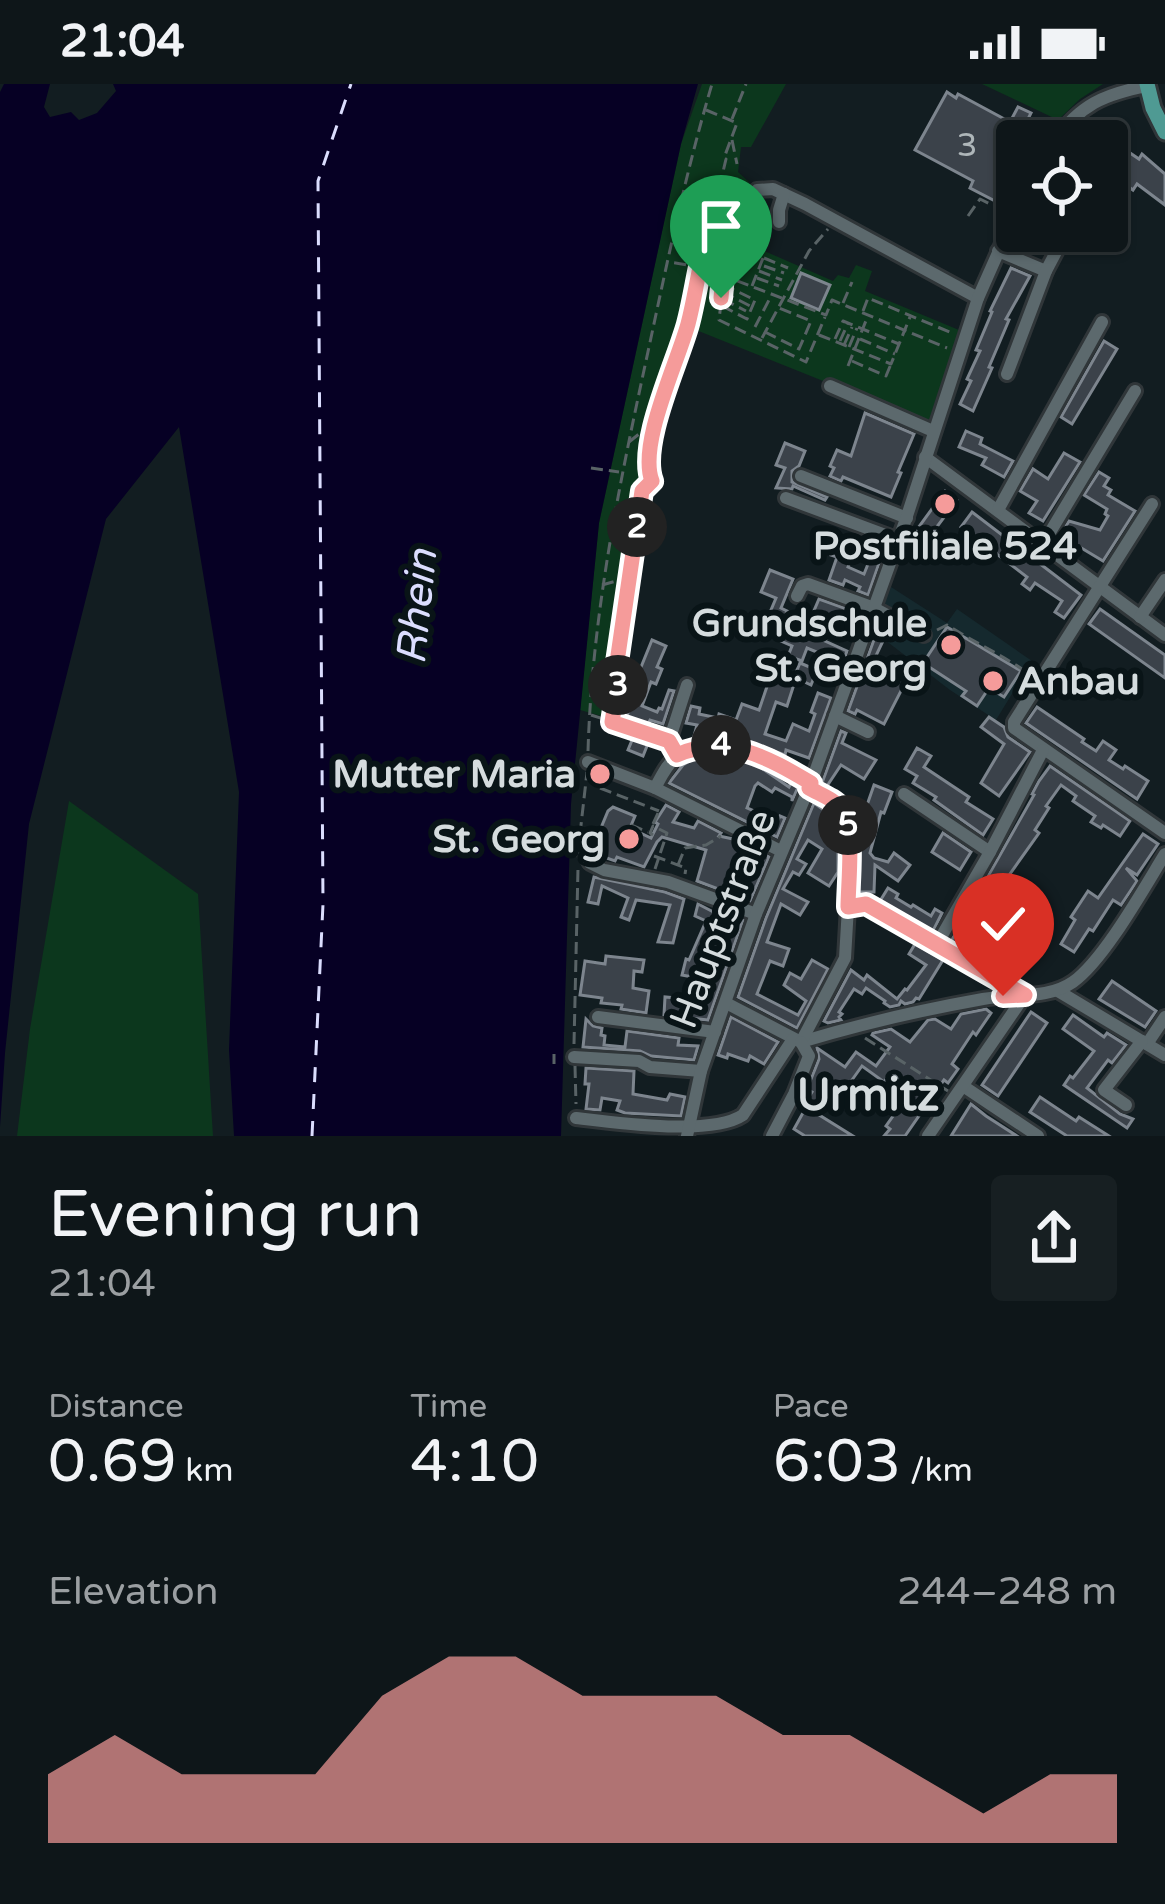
<!DOCTYPE html>
<html lang="en">
<head>
<meta charset="utf-8">
<style>
  body { margin:0; font-family:"Varela Round",sans-serif; background:#171f22; color:#f1f3f6; height:100vh; display:flex; flex-direction:column; font-size:45px; white-space:nowrap }
  * { box-sizing:border-box; margin:0 }
  p { font-size:39px; color:#9b9fa2 }
  .icon { flex:none; width:66px; height:66px; fill:none; stroke:currentColor; stroke-width:2; stroke-linecap:round; stroke-linejoin:round }
  .map { position:relative; height:1052px; overflow:hidden }
  .panel { display:flex; flex-direction:column; background:#0e1619; flex:1 }
  .panel>* { flex:none }
  .controls { position:absolute; left:996px; top:36px; display:grid; gap:24px }
  .controls a { display:grid; place-items:center; width:132px; height:132px; border-radius:12px; background:#0e1619; box-shadow:0 3px 9px #0004,0 0 0 3px #2e3538; font-size:60px }
  .pin { position:absolute; display:grid; place-items:center; width:102px; height:102px; color:#fff; margin:-123px -51px; border-radius:50% 50% 50% 0; rotate:-45deg; box-shadow:0 0 12px #0007 }
  .pin .icon { rotate:45deg }
  .km { position:absolute; width:60px; height:60px; margin:-30px; border-radius:50%; background:#222; color:#fff; font-size:33px; line-height:60px; text-align:center }
  .round { display:grid; place-items:center; flex:none; width:126px; height:126px; border-radius:12px; background:#171f22 }
  .headline { display:flex; align-items:center; justify-content:space-between; height:204px; padding:0 48px }
  h1 { font-size:66px; font-weight:600; line-height:90px }
  .figures { display:grid; grid-template-columns:repeat(3,1fr); gap:18px; height:204px; padding:12px 48px }
  .figures div { display:grid; align-content:center }
  .figures b { font-size:60px; font-weight:600 }
  .figures small { font-size:33px; font-weight:400 }
  .figures p { font-size:33px }
  .chart { height:336px; padding:24px 48px }
  .chart p { display:flex; justify-content:space-between }
  .chart svg { width:100%; height:216px; margin-top:12px; fill:#f59b9a; opacity:.7 }
  .status { display:flex; justify-content:space-between; align-items:center; height:84px; padding:0 60px; background:#0e1619; direction:ltr }
  .status svg { height:33px; fill:currentColor }
  .map>svg:first-child { display:block }
  .built { fill:#15292e }
  .green { fill:#0c371d }
  .water { fill:#060024 }
  .lines { fill:none; stroke-linecap:round; stroke-linejoin:round }
  .ferry { stroke:#dbddfe; stroke-width:3; stroke-dasharray:15 12; stroke-linecap:butt }
  .building { fill:#3b424a; stroke:#7d858e; stroke-width:3 }
  .minor-casing { stroke:#303639; stroke-width:18 }
  .major-casing { stroke:#303639; stroke-width:21 }
  .path { stroke:#596366; stroke-width:3; stroke-dasharray:12 6; stroke-linecap:butt }
  .minor { stroke:#5c696d; stroke-width:12 }
  .major { stroke:#4f9a93; stroke-width:15 }
  .route-casing { stroke:#fff; stroke-width:24 }
  .route { stroke:#f59b9a; stroke-width:15 }
  .poi-dot { fill:#f59b9a; stroke:#091417; stroke-width:4.5 }
  .labels { text-anchor:middle; dominant-baseline:central; stroke-width:12; stroke-linejoin:round; paint-order:stroke }
  .number-label { font-size:33px; fill:#aeb6b9 }
  .poi-label { font-size:39px; font-weight:bold; fill:#d5dcde; stroke:#091417; text-anchor:end }
  .street-label { font-size:39px; fill:#d5dcde; stroke:#091417 }
  .water-label { font-size:42px; font-style:italic; fill:#dbddfe; stroke:#091417 }
  .quarter-label { font-size:45px; font-weight:bold; fill:#d5dcde; stroke:#091417 }
</style>
</head>
<body>
<div class="status"><b>21:04</b><svg viewBox="0 0 49 12"><path d="M0 12V9h3v3zM5 12V6h3v6zM10 12V3h3v9zM15 12V0h3v12zM26 1h20v11H26zM47 4h2v5h-2z"/></svg></div>
<div class="map">
<svg width="1165" height="1052" viewBox="0 0 1165 1052">
  <rect width="100%" height="100%" fill="#121d21"/>
  <polygon class="built" points="891,503 947,539 957,525 1032,577 996,636 950,606 872,546"/>
  <g class="green">
    <polygon points="702,0 786,0 751,63 741,63 738,88 750,99 746,102 747,110 743,118 746,123 724,126 721,148 833,197 838,191 849,194 856,181 872,187 865,207 959,246 928,339 691,244 665,333 616,636 580,626 599,439 681,60"/>
    <polygon points="982,0 1103,0 1080,15 1058,36"/>
    <polygon points="69,717 198,810 213,1052 17,1052 30,945"/>
  </g>
  <polygon class="water" points="4,0 50,0 44,23 50,33 71,28 79,36 97,29 116,7 113,0 698,0 681,60 599,439 571,720 561,1052 234,1052 229,966 239,708 179,343 106,435 29,740 5,969 0,1043 0,8"/>
  <g class="lines">
    <polyline class="ferry" points="312,1052 323,820 318,97 351,0"/>
  </g>
  <g class="building">
    <polygon points="947,8 956,14 958,10 1010,38 1018,23 1031,29 1027,37 1039,43 1036,50 1044,54 1044,57 1017,57 1017,90 1010,102 1007,100 997,118 970,104 973,97 915,66"/>
    <polygon points="1101,42 1114,51 1111,56 1139,75 1142,70 1165,90 1165,121 1137,100 1133,106 1115,93 1118,88 1107,80 1107,57 1091,57"/>
    <polygon points="1011,184 1030,192 1006,235 1009,236 989,283 992,284 973,327 960,320 971,297 967,295 980,267 976,266 992,228 990,227"/>
    <polygon points="801,189 830,201 819,226 791,214"/>
    <polygon points="1104,257 1117,265 1072,340 1061,333"/>
    <polygon points="865,329 914,350 898,388 901,389 891,413 843,393 841,397 830,392 834,384 830,382 837,366 851,372"/>
    <polygon points="966,347 982,354 980,360 1013,377 1004,393 982,381 986,374 959,363"/>
    <polygon points="785,359 805,367 799,382 792,387 792,398 827,413 825,416 793,402 792,405 776,404 785,384 776,381"/>
    <polygon points="1064,369 1080,378 1043,437 1029,429 1037,417 1020,407 1033,385 1048,395"/>
    <polygon points="1099,388 1109,394 1104,402 1111,406 1108,411 1135,427 1103,477 1073,459 1071,462 1060,452 1069,437 1100,446 1108,432 1105,430 1107,425 1084,411"/>
    <polygon points="945,407 957,416 921,464 910,455"/>
    <polygon points="972,428 1081,511 1064,534 1055,528 1062,517 1035,499 1030,506 1022,500 1027,493 961,443"/>
    <polygon points="838,454 856,462 848,483 864,490 874,465 871,464 873,458 885,462 868,511 858,507 860,503 845,496 843,501 829,496 837,473 831,471"/>
    <polygon points="770,486 793,495 781,524 787,527 782,539 788,541 785,547 806,555 817,530 813,529 819,515 861,530 856,544 834,536 825,557 847,567 838,593 823,586 829,573 807,564 802,577 788,572 792,562 765,550 771,534 768,533 776,514 761,508"/>
    <polygon points="1100,525 1165,571 1165,594 1089,540"/>
    <polygon points="947,543 1021,587 1004,613 989,604 977,622 962,612 966,607 923,579"/>
    <polygon points="875,553 883,557 872,580 875,582 872,588 889,598 906,575 921,586 910,602 905,599 884,640 857,626 855,630 848,627"/>
    <polygon points="652,556 666,562 657,583 662,585 656,600 651,598 642,622 657,628 659,624 662,625 669,606 674,607 663,640 650,636 642,654 649,657 643,672 628,666 637,644 624,639 635,612 632,611 640,593 637,593"/>
    <polygon points="800,579 817,586 811,601 796,594 787,622 776,618 765,650 786,657 793,640 809,647 815,630 811,628 818,609 831,614 809,674 786,666 785,671 730,651 710,649 694,652 697,641 686,639 691,622 700,624 699,630 718,634 719,630 736,636 742,620 759,626 773,585 794,593"/>
    <polygon points="1037,623 1084,655 1082,658 1096,667 1103,657 1116,666 1109,676 1123,685 1125,682 1148,697 1137,715 1026,639"/>
    <polygon points="989,633 1004,643 1008,653 1030,668 999,712 981,699 1004,660 981,643"/>
    <polygon points="841,647 846,649 842,659 876,676 864,695 841,681 827,702 822,699"/>
    <polygon points="917,664 931,672 924,683 969,713 966,718 993,735 983,751 934,716 936,713 913,699 917,692 905,685"/>
    <polygon points="710,670 742,676 757,681 789,703 791,699 798,703 792,717 792,713 775,704 772,708 758,699 755,702 747,724 759,729 756,736 774,744 780,732 785,734 777,753 669,699 683,681 696,673"/>
    <polygon points="1050,682 1130,737 1120,752 1103,741 1101,744 1091,738 1095,732 1073,717 1076,712 1061,701 1046,722 1049,724 1035,746 1039,749 995,811 1000,814 992,828 974,817 1034,711 1032,710 1039,697"/>
    <polygon points="874,701 892,708 884,729 881,728 870,769 874,774 888,778 894,769 910,781 898,797 875,781 874,808 859,808 859,744"/>
    <polygon points="814,719 835,734 837,743 831,750 838,753 838,788 829,802 808,789 822,765 808,756 797,775 806,780 799,791 793,788 783,805 808,818 800,831 781,820 767,858 789,865 783,882 770,877 757,910 798,931 806,917 784,901 790,889 801,895 812,876 828,885 797,944 738,913 766,834"/>
    <polygon points="666,721 679,728 673,738 694,744 698,737 721,749 719,752 733,755 769,773 750,817 697,797 706,766 662,753 657,758 644,783 617,773 615,777 598,771 593,763 608,727 613,723 635,732 630,744 651,754 658,740 655,738"/>
    <polygon points="943,749 971,768 960,786 932,768"/>
    <polygon points="1143,750 1158,760 1137,791 1126,784 1137,797 1121,821 1113,816 1093,847 1089,845 1074,868 1061,860 1075,836 1071,833 1088,807 1098,814"/>
    <polygon points="594,793 665,808 684,815 673,859 658,858 670,821 636,816 629,836 621,833 628,814 602,802 598,820 588,818"/>
    <polygon points="888,804 898,810 896,814 911,823 913,821 931,832 935,825 942,829 933,847 880,817"/>
    <polygon points="698,820 729,836 730,832 743,836 708,936 664,931 665,913 698,916 703,895 682,891 686,875 689,876 706,837 695,832"/>
    <polygon points="998,831 1015,841 991,871 1010,882 1007,888 951,857 956,849 982,863 992,848 988,846"/>
    <polygon points="915,860 943,876 919,915 916,914 913,918 905,920 901,917 899,921 890,923 884,919 885,917 866,904 862,910 854,905 839,928 842,930 839,933 841,936 828,939 824,937 851,886 864,896 867,891 897,915 905,905 907,906 926,881 909,870"/>
    <polygon points="606,872 644,876 642,888 634,887 633,904 649,907 646,929 621,925 622,921 601,919 602,914 580,911 585,877 605,880"/>
    <polygon points="1112,897 1156,927 1145,943 1099,915"/>
    <polygon points="986,925 991,929 976,951 973,948 952,980 958,985 948,999 944,996 905,1052 884,1052 890,1045 886,1042 913,1004 891,988 884,998 862,982 834,1021 826,1015 816,1029 853,1052 805,1052 794,1045 809,1018 807,1016 812,1008 807,1005 819,975 817,964 845,983 856,968 876,982 890,963 872,951 873,949 891,945 910,958 928,936 935,935 951,945 961,930"/>
    <polygon points="1031,928 1047,939 998,1012 982,1001"/>
    <polygon points="1073,931 1104,953 1107,949 1126,961 1112,979 1108,976 1087,1004 1120,1030 1133,1035 1127,1044 1064,1001 1070,992 1073,994 1094,967 1063,945"/>
    <polygon points="731,933 778,958 764,980 750,972 748,977 728,970 727,974 718,971"/>
    <polygon points="586,935 593,942 602,944 601,951 605,952 604,961 625,963 627,947 679,954 678,961 698,962 694,976 651,972 640,967 583,963"/>
    <polygon points="586,984 634,987 633,1010 667,1016 670,1010 685,1013 681,1032 625,1029 617,1026 620,1017 602,1014 600,1026 586,1025 589,1000 585,1000"/>
    <polygon points="1040,1013 1076,1037 1079,1033 1109,1052 1067,1052 1030,1028"/>
    <polygon points="971,1020 986,1032 1017,1052 951,1052"/>
  </g>
  <g class="lines">
    <g class="minor-casing">
      <g id="minor">
        <path d="M1054 57C1080 21 1104 10 1147 2"/>
        <polyline points="757,106 773,105 805,120 978,214"/>
        <polyline points="779,138 779,126 784,110"/>
        <polyline points="998,167 1046,187"/>
        <polyline points="1007,290 1046,187 1067,147"/>
        <polyline points="830,302 933,347"/>
        <polyline points="925,373 1165,551"/>
        <polyline points="801,392 907,434"/>
        <polyline points="786,414 899,456"/>
        <polyline points="1152,420 1014,638 1014,644 1165,749"/>
        <polyline points="998,426 1102,238"/>
        <polyline points="1043,460 1135,307"/>
        <polyline points="797,512 802,502 808,500 874,524 924,551"/>
        <polyline points="1140,533 1165,496"/>
        <polyline points="835,632 868,648"/>
        <polyline points="678,671 669,657 687,601"/>
        <polyline points="588,678 655,704 781,767"/>
        <path d="M655 704C661 693 667 680 677 672 716 640 776 678 811 699"/>
        <polyline points="904,710 990,768"/>
        <polyline points="579,759 590,779 604,786 668,798 756,830"/>
        <polyline points="848,823 866,821 1024,910"/>
        <polyline points="937,860 990,768 1043,666"/>
        <polyline points="1058,907 1165,971"/>
        <path d="M726 919 801 958C861 940 921 926 983 915 1013 909 1047 916 1073 898 1104 876 1144 804 1165 770"/>
        <polyline points="598,933 715,948"/>
        <polyline points="801,958 845,874 848,823 848,743 845,729 838,720 809,704"/>
        <polyline points="1147,960 1165,933"/>
        <polyline points="574,973 639,977 650,983 701,987"/>
        <polyline points="963,1002 1038,1052"/>
        <polyline points="1126,1021 1104,1006 1142,957"/>
        <path d="M576 1034C617 1039 712 1052 743 1031L793 955"/>
        <polyline points="687,1052 701,987 756,830 811,699 907,432 978,214 1017,126"/>
        <polyline points="772,1052 794,1010 809,972 801,958"/>
        <polyline points="928,1052 1025,911"/>
      </g>
    </g>
    <g class="major-casing">
      <polyline id="major" points="1147,0 1153,24 1165,48"/>
    </g>
    <g class="path">
      <polyline points="706,26 737,39 724,74 726,75 719,105 706,112 692,175 701,183 826,231 832,216 947,264"/>
      <polyline points="732,35 746,0"/>
      <polyline points="732,56 737,80"/>
      <polyline points="1004,116 1011,102"/>
      <polyline points="681,120 701,125"/>
      <polyline points="968,132 980,115 996,123 1004,118"/>
      <polyline points="764,174 788,184"/>
      <polyline points="764,182 784,189"/>
      <polyline points="759,187 782,196"/>
      <polyline points="757,194 779,202"/>
      <polyline points="752,202 763,174 728,160 719,236 806,278 825,233"/>
      <polyline points="723,208 752,223"/>
      <polyline points="723,215 746,227"/>
      <polyline points="843,219 852,198"/>
      <polyline points="722,222 747,235 755,216 726,202"/>
      <polyline points="863,227 868,214 952,249"/>
      <polyline points="755,243 771,212"/>
      <polyline points="765,248 799,265 811,237 779,224"/>
      <polyline points="819,251 891,280 910,233"/>
      <polyline points="762,254 809,167 828,145"/>
      <polyline points="835,255 843,237 899,260"/>
      <polyline points="860,255 895,270"/>
      <polyline points="840,257 848,239"/>
      <polyline points="844,261 852,243"/>
      <polyline points="849,263 857,244"/>
      <polyline points="852,277 886,292 891,280"/>
      <polyline points="848,282 867,234"/>
      <polyline points="629,358 654,338"/>
      <polyline points="591,384 619,388"/>
      <polyline points="602,501 627,494"/>
      <path d="M937 546 947 541C972 557 998 569 1022 585V593L1025 595"/>
      <polyline points="591,631 656,652"/>
      <polyline points="612,638 619,594 616,585 642,407 652,397 646,382 657,336 687,240 701,183 669,178"/>
      <path d="M588 667C592 534 618 406 646 277 666 184 685 91 712 0"/>
      <polyline points="600,704 659,727"/>
      <polyline points="653,740 659,727 661,728"/>
      <polyline points="631,741 648,748"/>
      <polyline points="580,750 587,688"/>
      <polyline points="653,751 650,749 653,742 667,749 655,785"/>
      <polyline points="654,772 686,784 685,790"/>
      <polyline points="678,781 685,764 706,761 721,752"/>
      <polyline points="865,954 948,1007"/>
      <polyline points="574,960 578,784"/>
      <polyline points="554,970 554,980"/>
      <polyline points="575,982 576,1020"/>
    </g>
    <use href="#minor" class="minor"/>
    <use href="#major" class="major"/>
  </g>
  <g class="lines">
    <g class="route-casing">
      <path id="route" d="M721 214 723 191 700 183C696 202 693 221 688 240 677 280 638 360 652 397L642 407 616 585 619 594 612 638 669 657 677 671C725 649 769 674 811 699L809 704C819 710 834 715 842 725 855 744 848 800 848 823L866 820 1025 911 1003 912"/>
    </g>
    <use href="#route" class="route"/>
  </g>
  <g class="poi-dot">
    <circle cx="945" cy="420" r="12"/>
    <circle cx="951" cy="561" r="12"/>
    <circle cx="993" cy="597" r="12"/>
    <circle cx="600" cy="690" r="12"/>
    <circle cx="629" cy="755" r="12"/>
  </g>
  <g class="labels">
    <g class="number-label">
      <text x="967" y="61">3</text>
    </g>
    <g class="poi-label">
      <text x="945" y="462" text-anchor="middle">Postfiliale 524</text>
      <text x="927" y="539">Grundschule<tspan x="927" dy="45">St. Georg</tspan></text>
      <text x="1017" y="597" text-anchor="start">Anbau</text>
      <text x="576" y="690">Mutter Maria</text>
      <text x="605" y="755">St. Georg</text>
    </g>
    <g class="street-label">
      <text transform="translate(723 835) rotate(-69)">Hauptstraße</text>
    </g>
    <g class="water-label">
      <text transform="translate(417 523) rotate(-84)">Rhein</text>
    </g>
    <g class="quarter-label">
      <text x="868" y="1012">Urmitz</text>
    </g>
  </g>
</svg>
<div class="controls">
<a><svg class="icon" aria-label="locate" viewBox="0 0 24 24"><circle cx="12" cy="12" r="6"/><path d="M12 2v4M12 18v4M2 12h4M18 12h4"/></svg></a>
</div>
<div class="pin" style="left:721px;top:214px;background:#1e9e55"><svg class="icon" aria-label="arrive" viewBox="0 0 24 24"><path d="M6 21V4h12l-3 4 3 4H6"/></svg></div>
<div class="pin" style="left:1003px;top:912px;background:#d93025"><svg class="icon" aria-label="check" viewBox="0 0 24 24"><path d="M5 12l5 5 9-10"/></svg></div>
<b class="km" style="left:637px;top:443px">2</b>
<b class="km" style="left:618px;top:601px">3</b>
<b class="km" style="left:721px;top:661px">4</b>
<b class="km" style="left:848px;top:741px">5</b>
</div>
<section class="panel">
<div class="headline"><div><h1>Evening run</h1><p>21:04</p></div><a class="round"><svg class="icon" aria-label="share" viewBox="0 0 24 24"><path d="M12 15V3M7 8l5-5 5 5M5 13v7h14v-7"/></svg></a></div>
<div class="figures">
<div><p>Distance</p><b>0.69<small> km</small></b></div>
<div><p>Time</p><b>4:10</b></div>
<div><p>Pace</p><b>6:03<small> /km</small></b></div>
</div>
<div class="chart"><p><span>Elevation</span>244–248 m</p>
<svg viewBox="0 0 160 44" preserveAspectRatio="none"><path d="M0 44V30L10 22L20 30L30 30L40 30L50 14L60 6L70 6L80 14L90 14L100 14L110 22L120 22L130 30L140 38L150 30L160 30V44z"/></svg>
</div>
</section>
</body>
</html>
